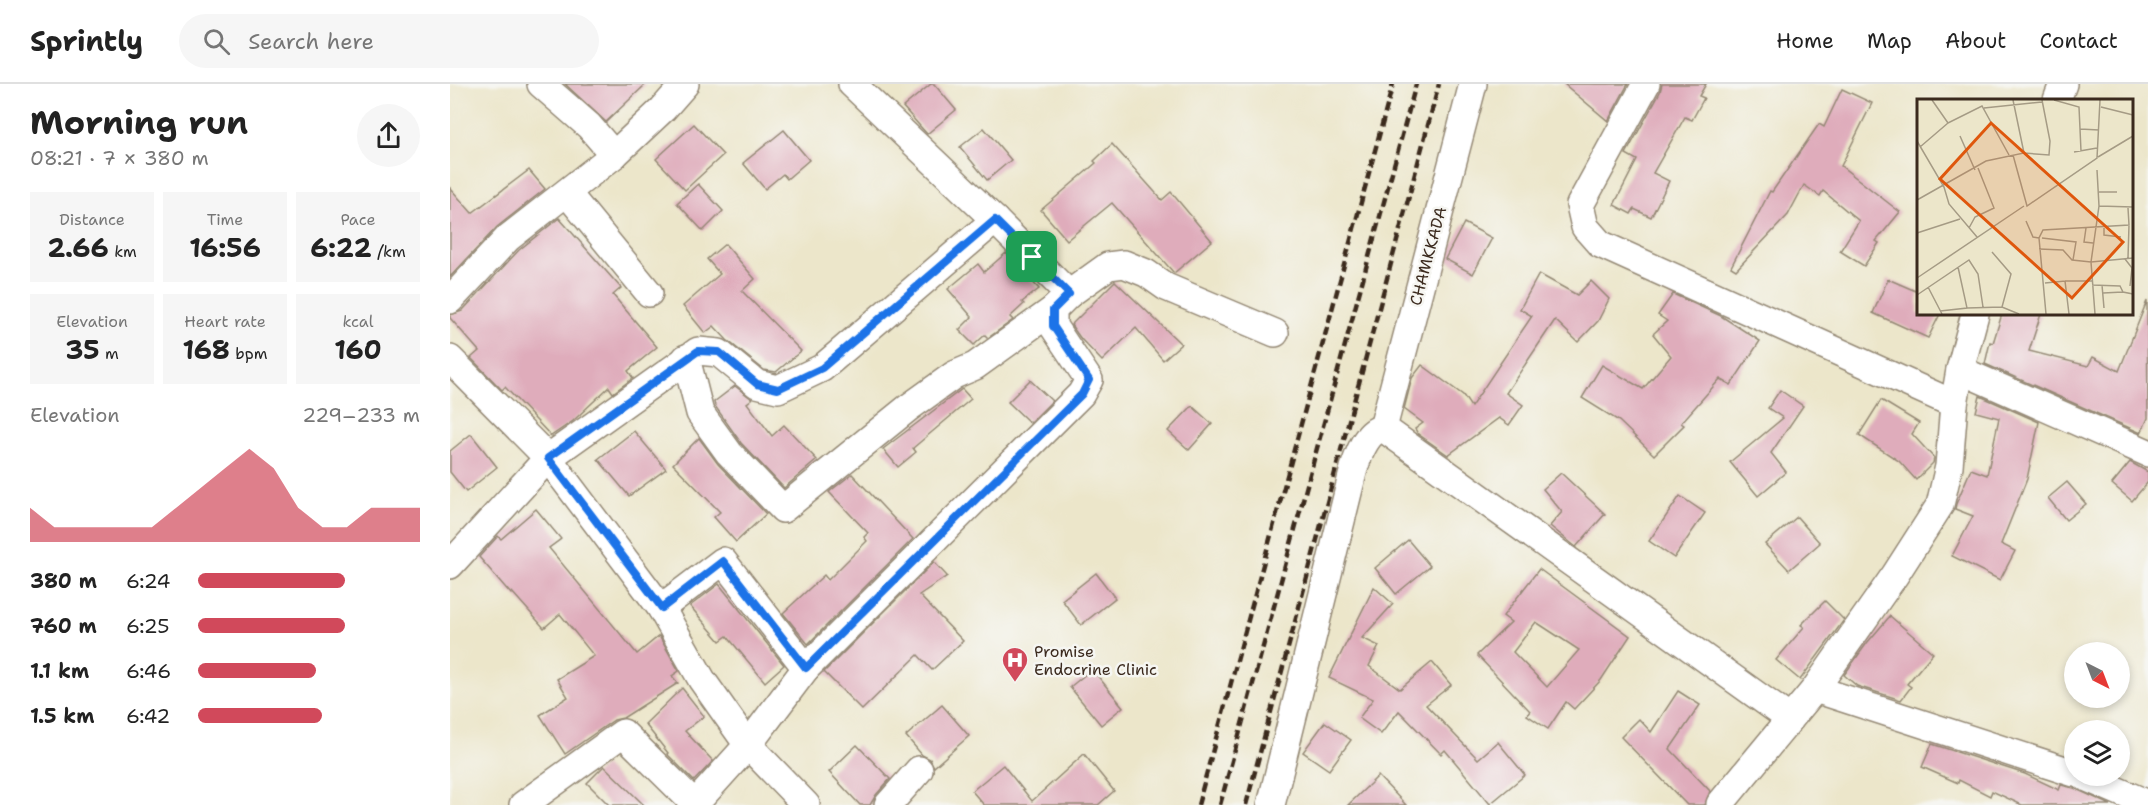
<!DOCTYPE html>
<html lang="en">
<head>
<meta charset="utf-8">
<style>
  body { margin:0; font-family:"Shantell Sans",sans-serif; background:#f6f6f6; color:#222; height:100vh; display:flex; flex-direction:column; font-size:22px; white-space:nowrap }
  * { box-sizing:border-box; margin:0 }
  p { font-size:20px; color:#767676 }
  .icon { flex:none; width:33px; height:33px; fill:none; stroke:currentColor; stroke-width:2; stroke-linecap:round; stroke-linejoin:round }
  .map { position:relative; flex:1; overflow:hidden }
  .drawer { display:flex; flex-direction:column; background:#fff; width:450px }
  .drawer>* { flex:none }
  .needle { width:39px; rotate:138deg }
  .fabs { position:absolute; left:1614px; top:558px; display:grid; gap:12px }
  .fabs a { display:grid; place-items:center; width:66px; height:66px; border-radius:50%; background:#fff; box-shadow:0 3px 9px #0003; font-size:30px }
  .pin { position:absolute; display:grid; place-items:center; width:51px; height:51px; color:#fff; margin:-26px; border-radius:12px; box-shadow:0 3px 9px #0006 }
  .round { display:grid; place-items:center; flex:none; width:63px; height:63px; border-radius:32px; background:#f6f6f6 }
  .overview { display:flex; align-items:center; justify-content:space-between; height:102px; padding:0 30px }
  h1 { font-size:33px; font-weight:700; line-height:45px }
  .stats { display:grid; grid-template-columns:repeat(3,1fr); gap:9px; height:102px; padding:6px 30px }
  .stats div { display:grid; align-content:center; border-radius:0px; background:#f6f6f6; text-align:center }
  .stats b { font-size:26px; font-weight:700 }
  .stats small { font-size:16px; font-weight:400 }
  .stats p { font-size:16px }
  .chart { height:168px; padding:12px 30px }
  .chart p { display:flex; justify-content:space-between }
  .chart svg { width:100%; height:108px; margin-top:6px; fill:#d1495b; opacity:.7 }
  ul { padding:0 30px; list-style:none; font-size:20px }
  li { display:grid; grid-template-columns:96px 72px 1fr; align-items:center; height:45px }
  li i { height:15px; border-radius:8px; background:#d1495b }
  header { display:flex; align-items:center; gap:36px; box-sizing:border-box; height:84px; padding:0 30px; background:#fff; border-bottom:2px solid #e0e0e0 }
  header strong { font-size:28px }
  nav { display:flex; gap:33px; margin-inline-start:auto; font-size:21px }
  .search { width:420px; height:54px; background:#f6f6f6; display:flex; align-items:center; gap:15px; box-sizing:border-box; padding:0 21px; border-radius:33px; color:#767676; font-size:22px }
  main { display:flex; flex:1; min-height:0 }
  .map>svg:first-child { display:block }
  .building { fill:#dfacbb; fill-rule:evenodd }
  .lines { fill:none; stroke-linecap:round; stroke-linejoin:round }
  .street-casing { stroke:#948874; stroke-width:30 }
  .street { stroke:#fff; stroke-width:27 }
  .rail { stroke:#3b2a1e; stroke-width:4.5; stroke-dasharray:9 4.5; stroke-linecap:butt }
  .route-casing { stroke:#fff; stroke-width:12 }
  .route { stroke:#1a73e8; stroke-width:8 }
  .labels { text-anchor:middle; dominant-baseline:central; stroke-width:5; stroke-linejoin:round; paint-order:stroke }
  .street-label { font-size:16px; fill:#3b2a1e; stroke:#f6f6f2 }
  .poi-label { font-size:16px; fill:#3b2a1e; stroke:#f6f6f2; text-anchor:start }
  .inset-road { fill:none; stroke:#a59b85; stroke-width:1.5 }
  .view { fill:#df570d; fill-opacity:0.15; stroke:#df570d; stroke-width:3 }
  .inset-edge { fill:none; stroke:#3b2a1e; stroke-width:3 }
</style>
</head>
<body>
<header>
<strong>Sprintly</strong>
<div class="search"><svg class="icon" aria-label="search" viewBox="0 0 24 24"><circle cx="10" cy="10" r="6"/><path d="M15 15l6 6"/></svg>Search here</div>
<nav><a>Home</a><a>Map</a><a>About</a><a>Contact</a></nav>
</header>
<main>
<section class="drawer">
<div class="overview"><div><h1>Morning run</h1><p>08:21 · 7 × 380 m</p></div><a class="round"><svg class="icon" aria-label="share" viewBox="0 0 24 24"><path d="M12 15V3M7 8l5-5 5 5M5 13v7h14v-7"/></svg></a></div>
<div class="stats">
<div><p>Distance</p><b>2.66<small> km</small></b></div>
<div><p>Time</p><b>16:56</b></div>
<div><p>Pace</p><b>6:22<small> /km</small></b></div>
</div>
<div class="stats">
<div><p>Elevation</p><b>35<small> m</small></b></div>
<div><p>Heart rate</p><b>168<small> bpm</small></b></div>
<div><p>kcal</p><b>160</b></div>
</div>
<div class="chart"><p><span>Elevation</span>229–233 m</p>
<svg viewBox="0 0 160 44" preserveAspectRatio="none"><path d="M0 44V30L10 38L20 38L30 38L40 38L50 38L60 30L70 22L80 14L90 6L100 14L110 30L120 38L130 38L140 30L150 30L160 30V44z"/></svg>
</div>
<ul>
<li><b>380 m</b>6:24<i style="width:66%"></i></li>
<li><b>760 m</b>6:25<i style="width:66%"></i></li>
<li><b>1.1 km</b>6:46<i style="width:53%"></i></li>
<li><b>1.5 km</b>6:42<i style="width:56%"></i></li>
</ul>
</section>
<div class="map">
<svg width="1698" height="721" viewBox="0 0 1698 721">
  <rect width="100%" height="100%" fill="#f6f6f2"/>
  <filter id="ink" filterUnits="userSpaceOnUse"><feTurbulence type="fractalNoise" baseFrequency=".0167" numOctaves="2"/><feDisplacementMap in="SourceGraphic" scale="12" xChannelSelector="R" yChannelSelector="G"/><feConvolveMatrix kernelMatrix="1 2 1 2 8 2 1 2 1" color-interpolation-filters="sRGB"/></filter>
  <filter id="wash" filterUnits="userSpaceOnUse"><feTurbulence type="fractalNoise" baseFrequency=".008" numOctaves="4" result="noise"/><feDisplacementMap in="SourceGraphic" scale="24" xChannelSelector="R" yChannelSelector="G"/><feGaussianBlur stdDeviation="1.35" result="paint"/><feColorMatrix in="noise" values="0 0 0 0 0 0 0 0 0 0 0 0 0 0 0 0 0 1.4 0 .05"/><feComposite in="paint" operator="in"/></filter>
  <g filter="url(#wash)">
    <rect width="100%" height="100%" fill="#ece6ca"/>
    <g id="blocks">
      <g class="building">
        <polygon points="115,0 196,0 156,38"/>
        <polygon points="481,0 484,0 506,26 477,50 453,23"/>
        <polygon points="1114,0 1178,0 1158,37"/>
        <polygon points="1212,0 1256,0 1249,12 1254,14 1242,36 1235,33 1203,89 1219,97 1201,133 1184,125 1181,130 1164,121 1187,76 1176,70 1210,8"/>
        <polygon points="1392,5 1422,19 1391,82 1450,128 1426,157 1429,159 1414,182 1390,167 1409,137 1373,107 1370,112 1354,101 1338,131 1286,186 1281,183 1320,107 1322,108 1369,40 1374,43"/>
        <polygon points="244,40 273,71 235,106 206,75"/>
        <polygon points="534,44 561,76 537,96 510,63"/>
        <polygon points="334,46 359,76 337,95 333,90 315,105 293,79"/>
        <polygon points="662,60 712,116 721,108 762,157 724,189 662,119 617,156 591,126 646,79 644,77"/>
        <polygon points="79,86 95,105 47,143 0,193 0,104 22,129"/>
        <polygon points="248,100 273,127 253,147 227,119"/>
        <polygon points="109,134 171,204 163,211 207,263 178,287 183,294 163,309 159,303 123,337 101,352 55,303 52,306 21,274 29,267 0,234 0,231 12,227 69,166"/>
        <polygon points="1014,139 1042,154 1023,190 995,175"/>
        <polygon points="275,160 305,195 292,207 351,267 326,288 314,286 277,256 264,242 255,249 233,222 270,190 257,175"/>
        <polygon points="556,169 589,205 572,218 574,220 560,233 563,236 538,254 535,251 524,261 509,246 522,233 498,205 528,180 534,188"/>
        <polygon points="1089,190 1127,211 1141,197 1159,215 1148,237 1128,258 1105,236 1056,309 1073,321 1059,341 1049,334 998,371 968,350 965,345 973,339 954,325 962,294 972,281 1013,311 1021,323 1082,232 1070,225"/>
        <polygon points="1438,195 1468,208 1468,230 1490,230 1478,254 1423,229"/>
        <polygon points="665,197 731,260 713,276 686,244 652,277 631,255 621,241"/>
        <polygon points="1223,210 1271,232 1310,257 1281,301 1270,295 1231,339 1234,341 1204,371 1169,337 1132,314 1152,281 1193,305 1221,272 1203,250 1217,237 1208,231"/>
        <polygon points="1697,217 1698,334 1691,349 1535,280 1540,258 1543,259 1552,230 1591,230 1579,267 1638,282 1643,273 1669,287"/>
        <polygon points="580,296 602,317 580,339 558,318"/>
        <polygon points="285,302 302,315 297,319 322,352 334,341 367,376 334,404 291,359 265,322 264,318"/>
        <polygon points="512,305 521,315 463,364 466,368 448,383 433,365"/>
        <polygon points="1330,306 1353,322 1321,369 1336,388 1308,412 1280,378 1333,334 1318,324"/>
        <polygon points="1530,312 1589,338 1577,395 1551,460 1565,467 1550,496 1502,472 1523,432 1505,425 1506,420 1521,385 1537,391 1549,334 1526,328"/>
        <polygon points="1431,316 1469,339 1462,350 1484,374 1483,379 1466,396 1449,377 1409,351"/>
        <polygon points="742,322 762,340 739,366 718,347"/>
        <polygon points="184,347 216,385 179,412 148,375"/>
        <polygon points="21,350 47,383 16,408 0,388 0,367"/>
        <polygon points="249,354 268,380 316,430 286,458 264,433 270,428 223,380"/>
        <polygon points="1680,378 1698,388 1698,398 1682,417 1662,400"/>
        <polygon points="1111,389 1155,430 1126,463 1100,442 1112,428 1093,405"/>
        <polygon points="402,390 463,455 358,560 333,529 374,491 378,496 417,457 414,453 418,449 379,408"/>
        <polygon points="1617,398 1636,420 1616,436 1598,414"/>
        <polygon points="1230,412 1255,429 1224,474 1199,457"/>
        <polygon points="86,425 111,455 99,464 187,570 209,552 229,587 222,592 228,599 173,634 164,636 115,670 90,631 118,613 107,595 144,572 110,530 94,544 62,508 61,510 29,473 48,452 51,455"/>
        <polygon points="1347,433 1370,459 1339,486 1315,460"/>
        <polygon points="958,456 980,482 946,510 925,484"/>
        <polygon points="484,478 497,492 469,511 513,557 482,586 468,571 412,626 374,588"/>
        <path d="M1089 485 1180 552 1151 596 1124 625 1116 618 1098 645 1077 631 1080 627 1027 571 1061 538 1053 532ZM1086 538 1129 566 1097 603 1063 568Z"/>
        <polygon points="646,489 665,514 631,541 612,516"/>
        <polygon points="269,500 334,581 315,598 277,552 270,557 240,522"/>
        <polygon points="924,503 943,520 912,554 929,562 919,582 950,605 982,578 1001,601 976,621 1028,675 1048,658 1075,691 1040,720 995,666 991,670 949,627 931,650 909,634 923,615 879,594"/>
        <polygon points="1375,517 1394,536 1350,596 1326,576 1354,543 1351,541"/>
        <polygon points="1440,532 1483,569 1457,600 1461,603 1451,616 1407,602 1394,591 1417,559"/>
        <polygon points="642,585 673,623 651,641 620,603"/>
        <polygon points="232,604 254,632 235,647 263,677 244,697 217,670 218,669 195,640"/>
        <polygon points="1228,607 1250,621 1220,665 1260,707 1255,721 1237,721 1171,653 1189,635 1201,648"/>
        <polygon points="492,621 519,652 484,683 480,675 472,671 456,652"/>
        <polygon points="875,638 901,656 879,686 853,668"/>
        <polygon points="1482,660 1575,690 1609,706 1611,701 1624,704 1661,721 1572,721 1542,707 1540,712 1509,696 1508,699 1472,683"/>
        <polygon points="407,661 440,695 426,711 420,721 410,721 379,688"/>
        <polygon points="634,670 664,707 648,721 534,721 522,707 553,681 582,717"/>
        <polygon points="154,682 194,721 159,721 137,699"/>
        <polygon points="928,692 956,721 898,721 920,700"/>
      </g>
    </g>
  </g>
  <g filter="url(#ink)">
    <use href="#blocks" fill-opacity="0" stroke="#948874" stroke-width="1.5"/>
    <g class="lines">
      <g class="street-casing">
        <g id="street">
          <polyline points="91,0 139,42 164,71 213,25 235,0"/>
          <polyline points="1196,0 1130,121 1135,143 1150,160 1504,320"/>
          <polyline points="1607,16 1613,0"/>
          <polyline points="117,109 199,209"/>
          <polyline points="619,210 658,182 674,180 696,189 716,203 825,249"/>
          <polyline points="0,216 58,154 164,71"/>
          <polyline points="236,274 250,329 279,369 333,425 458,324 504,291 525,282 603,226"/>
          <polyline points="0,275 98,374 211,524 252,596 298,661 356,721"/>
          <polyline points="1510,286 1698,369"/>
          <polyline points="933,344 1023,0"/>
          <polyline points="0,481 98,374 248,267 269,269 307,300 328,305 372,284 545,136"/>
          <polyline points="211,524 273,477 356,584"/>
          <polyline points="1365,605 1624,689"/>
          <polyline points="1633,692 1698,720"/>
          <polyline points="73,721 173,649 245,720"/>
          <polyline points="244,721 298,661 356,584 631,310 639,296 603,242 603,226 619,210 545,136 402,0"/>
          <polyline points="438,721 469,686"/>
          <path d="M821 721 904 384C909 370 916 347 933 344L1340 635"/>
          <polyline points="1272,721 1270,720 1365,605 1445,491 1490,421 1499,382 1504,320 1510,286 1525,230"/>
        </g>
      </g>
      <use href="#street" class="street"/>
      <g class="rail">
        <polyline points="748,721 943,0"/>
        <polyline points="770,721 966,0"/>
        <polyline points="796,721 989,0"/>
      </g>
    </g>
  </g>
  <g class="lines" filter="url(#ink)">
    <g class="route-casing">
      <polygon id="route" points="545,136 619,210 603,226 603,242 639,296 632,310 356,584 273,477 212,524 98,374 248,267 269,268 307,300 328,305 372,284"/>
    </g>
    <use href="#route" class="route"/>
  </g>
  <defs>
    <g id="hospital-pin" transform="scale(1.35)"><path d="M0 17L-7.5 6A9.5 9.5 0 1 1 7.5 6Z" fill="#d1495b" stroke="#f6f6f2"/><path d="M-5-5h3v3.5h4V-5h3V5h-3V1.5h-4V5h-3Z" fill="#fff"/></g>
  </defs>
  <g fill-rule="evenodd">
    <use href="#hospital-pin" x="565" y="576"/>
  </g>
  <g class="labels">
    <g class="street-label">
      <text transform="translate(978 172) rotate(-75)">CHAMKKADA</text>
    </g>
    <g class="poi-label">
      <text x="584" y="567">Promise<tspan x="584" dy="18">Endocrine Clinic</tspan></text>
    </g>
  </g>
  <g transform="translate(1467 15)">
    <rect width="216" height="216" fill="#ece6ca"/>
    <path class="inset-road" d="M15 1 31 24 65 7 92 56M137 1 162 8 164 52M184 8 216 16M67 9 125 3M163 30 182 31M43 37 58 71M0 42 27 88 32 105 60 138M3 48 31 24M157 53 180 49M107 54 132 56 133 42 125 1M96 56 110 107 180 59 183 1M181 58 216 37M182 93H200M0 101 69 62 107 54 96 1M182 107 216 108M109 122 116 138 122 139M187 126V136L204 138M52 129 58 118 77 109 61 69M169 129 167 143 176 144M0 134 43 120M125 139 159 143 156 161M122 150 146 151 155 161 174 163 216 159M75 153 94 175 85 208M211 159 212 126M208 160 215 169 213 187M0 179 107 107M148 182H175M128 184 148 182 152 215M175 186 203 187 206 193 216 195M185 186 187 209M11 188 25 215M186 194 206 193M0 196 52 161 61 175 66 208M50 209 85 208 102 215M23 212 50 209 41 168M129 215 122 139 126 131 212 126 211 109M178 215 174 163 182 107 180 71"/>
    <path class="view" d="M74 24 206 143 155 199 23 80Z"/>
    <rect width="216" height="216" class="inset-edge"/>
  </g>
</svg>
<div class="fabs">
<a><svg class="needle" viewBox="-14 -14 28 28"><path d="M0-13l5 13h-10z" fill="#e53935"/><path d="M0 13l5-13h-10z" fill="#767676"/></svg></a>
<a><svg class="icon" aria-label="layers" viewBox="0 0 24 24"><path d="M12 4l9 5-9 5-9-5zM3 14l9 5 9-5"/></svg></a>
</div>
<div class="pin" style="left:582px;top:173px;background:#1e9e55"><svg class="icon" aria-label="arrive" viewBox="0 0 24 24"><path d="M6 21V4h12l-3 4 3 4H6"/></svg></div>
</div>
</main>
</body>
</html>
